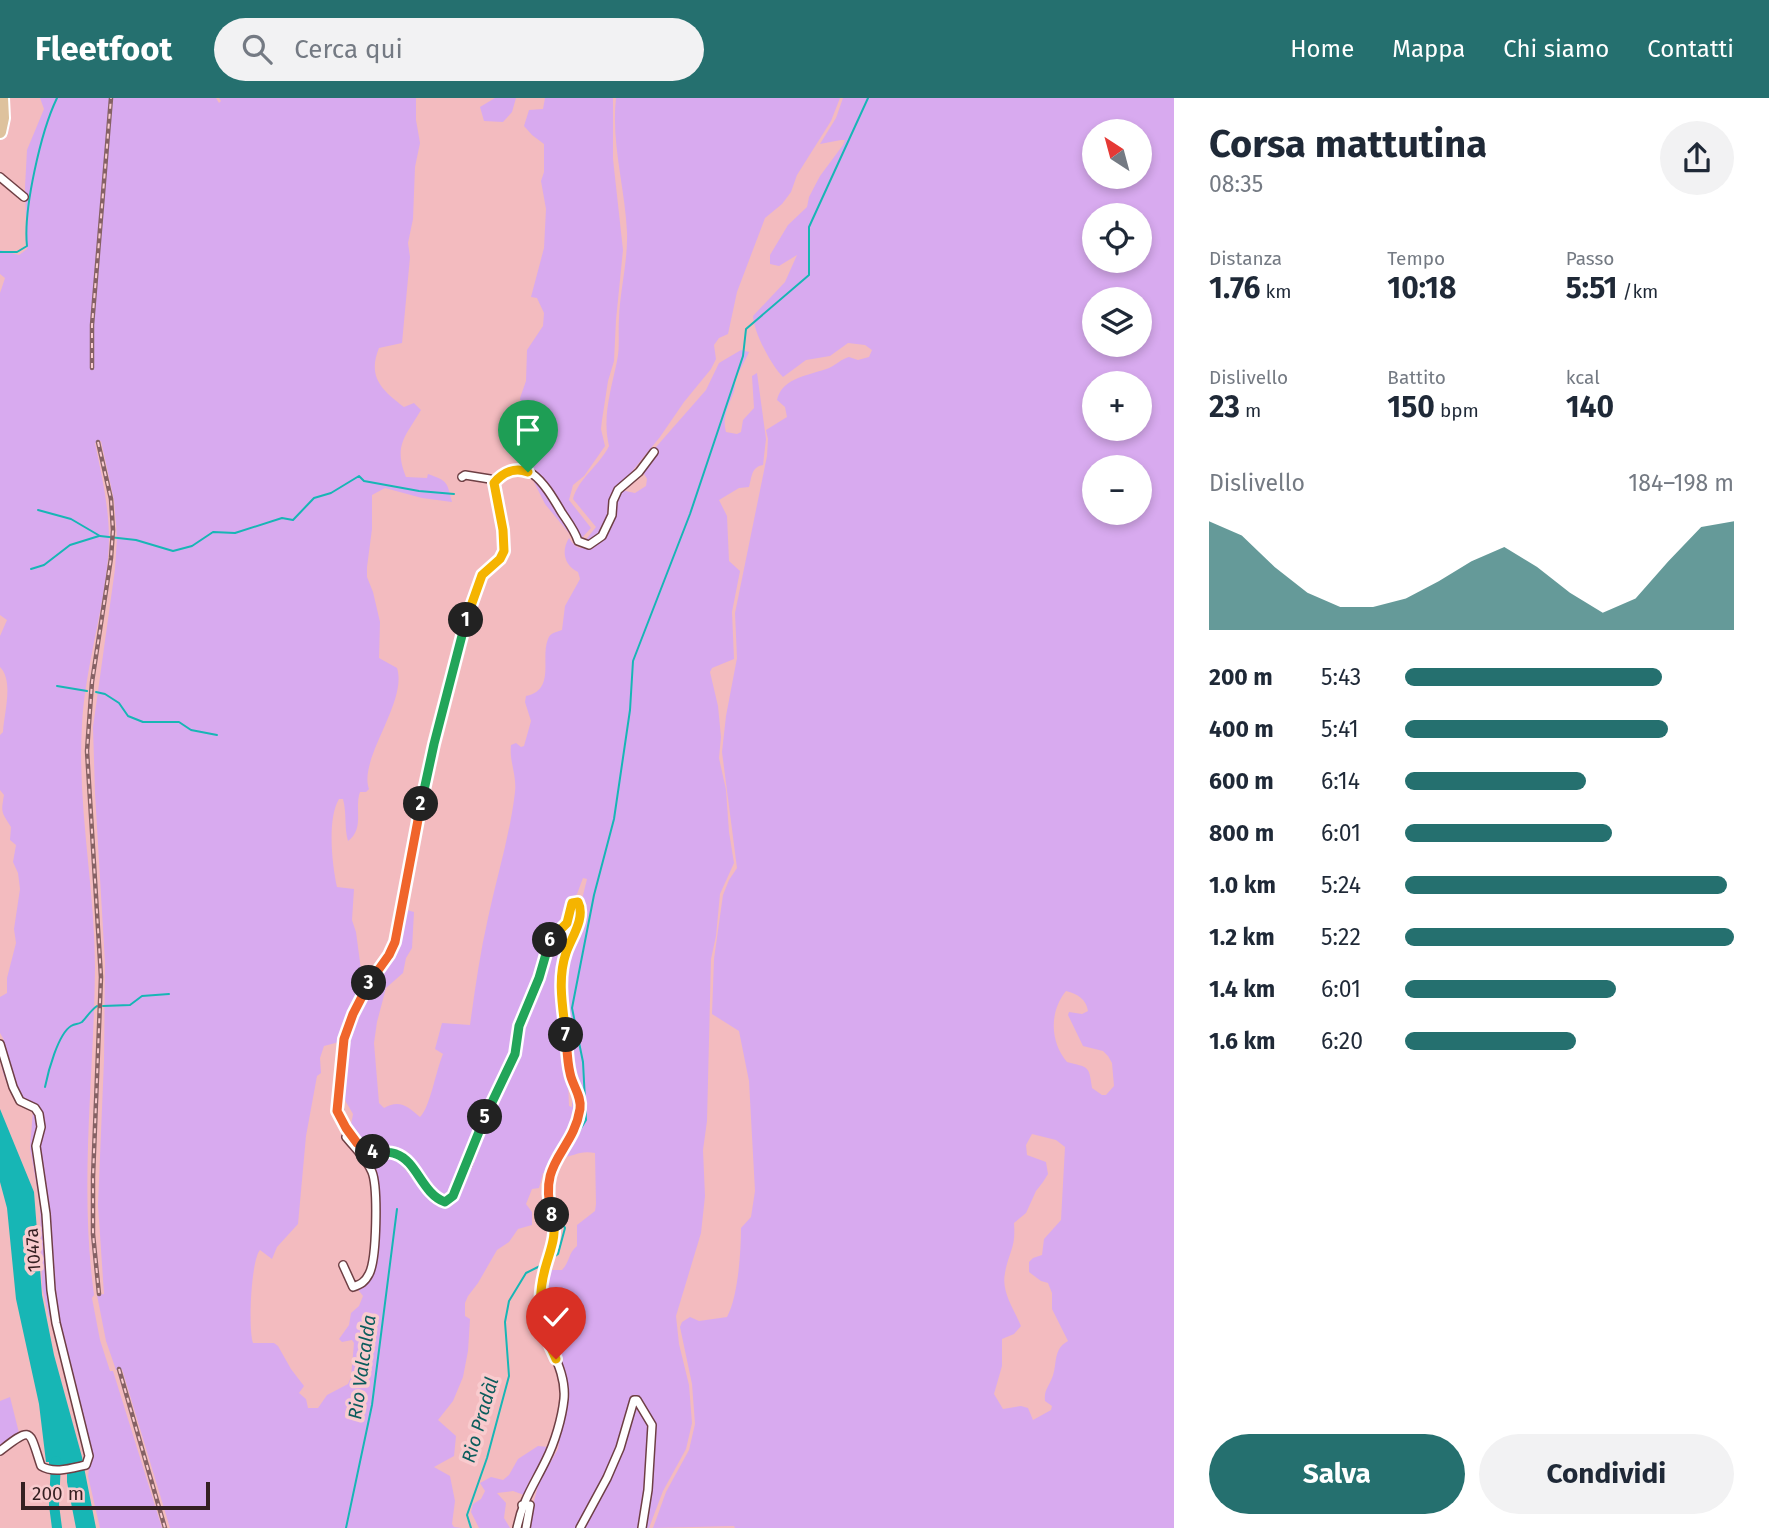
<!DOCTYPE html>
<html lang="it">
<head>
<meta charset="utf-8">
<style>
  body { margin:0; font-family:"Fira Sans",sans-serif; background:#f2f2f3; color:#1f2937; height:100vh; display:flex; flex-direction:column; font-size:26px; white-space:nowrap }
  * { box-sizing:border-box; margin:0 }
  p { font-size:23px; color:#747a83 }
  .icon { flex:none; width:38px; height:38px; fill:none; stroke:currentColor; stroke-width:2; stroke-linecap:round; stroke-linejoin:round }
  .map { position:relative; flex:1; overflow:hidden }
  .drawer { display:flex; flex-direction:column; background:#fff; width:595px }
  .drawer>* { flex:none }
  .needle { width:46px; rotate:324deg }
  .tools { position:absolute; left:1082px; top:21px; display:grid; gap:14px }
  .tools a { display:grid; place-items:center; width:70px; height:70px; border-radius:50%; background:#fff; box-shadow:0 4px 10px #0003; font-size:35px }
  .scale { position:absolute; left:21px; bottom:18px; width:189px; box-sizing:border-box; padding-left:7px; border:4px solid #341f21; border-top:0; font-size:19px; line-height:24px; white-space:nowrap; color:#341f21; -webkit-text-stroke:5px #f9cbce; paint-order:stroke }
  .pin { position:absolute; display:grid; place-items:center; width:60px; height:60px; color:#fff; margin:-72px -30px; border-radius:50% 50% 50% 0; rotate:-45deg; box-shadow:0 0 7px #0007 }
  .pin .icon { rotate:45deg }
  .km { position:absolute; width:35px; height:35px; margin:-18px; border-radius:50%; background:#222; color:#fff; font-size:19px; line-height:35px; text-align:center }
  .round { display:grid; place-items:center; flex:none; width:74px; height:74px; border-radius:37px; background:#f2f2f3 }
  .head { display:flex; align-items:center; justify-content:space-between; height:119px; padding:0 35px }
  h1 { font-size:38px; font-weight:700; line-height:52px }
  .stats { display:grid; grid-template-columns:repeat(3,1fr); gap:10px; height:119px; padding:7px 35px }
  .stats div { display:grid; align-content:center }
  .stats b { font-size:30px; font-weight:700 }
  .stats small { font-size:19px; font-weight:400 }
  .stats p { font-size:19px }
  .chart { height:196px; padding:14px 35px }
  .chart p { display:flex; justify-content:space-between }
  .chart svg { width:100%; height:126px; margin-top:7px; fill:#25706f; opacity:.7 }
  .cta { display:flex; gap:14px; margin-top:auto; padding:14px 35px }
  .cta a { flex:1; height:80px; border-radius:42px; background:#25706f; color:#fff; font-size:28px; font-weight:700; line-height:80px; text-align:center }
  .cta a+a { background:#f2f2f3; color:#1f2937 }
  ul { padding:0 35px; list-style:none; font-size:23px }
  li { display:grid; grid-template-columns:112px 84px 1fr; align-items:center; height:52px }
  li i { height:18px; border-radius:9px; background:#25706f }
  header { display:flex; align-items:center; gap:42px; box-sizing:border-box; height:98px; padding:0 35px; background:#25706f; color:#fff }
  header strong { font-size:33px }
  nav { display:flex; gap:38px; margin-inline-start:auto; font-size:24px }
  .search { width:490px; height:63px; background:#f2f2f3; display:flex; align-items:center; gap:18px; box-sizing:border-box; padding:0 24px; border-radius:38px; color:#747a83; font-size:26px }
  main { display:flex; flex:1; min-height:0 }
  .map>svg:first-child { display:block }
  .green { fill:#d8aaef; fill-rule:evenodd }
  .water { fill:#17b6b5 }
  .lines { fill:none; stroke-linecap:round; stroke-linejoin:round }
  .stream { stroke:#17b6b5; stroke-width:2 }
  .river { stroke:#17b6b5; stroke-width:10 }
  .street-casing { stroke:#6e3f44; stroke-width:10 }
  .primary-casing { stroke:#fff; stroke-width:16 }
  .street { stroke:#fff; stroke-width:7 }
  .primary { stroke:#dec29d; stroke-width:12 }
  .rail-casing { stroke:#866265; stroke-width:4.5 }
  .rail { stroke:#f9cbce; stroke-width:2; stroke-dasharray:5; stroke-linecap:butt }
  .split-1-casing { stroke:#fff; stroke-width:14 }
  .split-2-casing { stroke:#fff; stroke-width:14 }
  .split-3-casing { stroke:#fff; stroke-width:14 }
  .split-4-casing { stroke:#fff; stroke-width:14 }
  .split-5-casing { stroke:#fff; stroke-width:14 }
  .split-6-casing { stroke:#fff; stroke-width:14 }
  .split-7-casing { stroke:#fff; stroke-width:14 }
  .split-8-casing { stroke:#fff; stroke-width:14 }
  .split-9-casing { stroke:#fff; stroke-width:14 }
  .split-1 { stroke:#f5b400; stroke-width:9 }
  .split-2 { stroke:#22a559; stroke-width:9 }
  .split-3 { stroke:#f0652b; stroke-width:9 }
  .split-4 { stroke:#f0652b; stroke-width:9 }
  .split-5 { stroke:#22a559; stroke-width:9 }
  .split-6 { stroke:#22a559; stroke-width:9 }
  .split-7 { stroke:#f5b400; stroke-width:9 }
  .split-8 { stroke:#f0652b; stroke-width:9 }
  .split-9 { stroke:#f5b400; stroke-width:9 }
  .labels { text-anchor:middle; dominant-baseline:central; stroke-width:7; stroke-linejoin:round; paint-order:stroke }
  .street-label { font-size:18px; fill:#341f21; stroke:#f9cbce }
  .water-label { font-size:19px; font-style:italic; fill:#0b5c5c; stroke:#f9cbce }
</style>
</head>
<body>
<header>
<strong>Fleetfoot</strong>
<div class="search"><svg class="icon" aria-label="search" viewBox="0 0 24 24"><circle cx="10" cy="10" r="6"/><path d="M15 15l6 6"/></svg>Cerca qui</div>
<nav><a>Home</a><a>Mappa</a><a>Chi siamo</a><a>Contatti</a></nav>
</header>
<main>
<div class="map">
<svg width="1174" height="1430" viewBox="0 0 1174 1430">
  <rect width="100%" height="100%" fill="#f3bbbf"/>
  <g class="green">
    <path d="M40 0H216L219 5 221 3 219 0H416V22L420 45 415 69 413 121 408 145 410 159 402 245 379 250C367 279 382 292 404 309L414 305 421 312C406 338 393 347 406 379L427 380 428 376C448 383 447 384 452 404L422 400 385 390 372 397V431L367 469V479L373 494 380 524 379 560 397 570C408 604 358 661 369 691L366 694H360C354 711 365 730 348 743 344 729 347 716 343 701H339C327 721 332 767 337 789L354 791 352 822 356 834 363 887 356 903 343 943 324 948 320 960 321 975 317 978 306 1038 298 1126 277 1149 272 1161 260 1152C251 1162 248 1231 253 1245H274L278 1248 291 1271 304 1288 299 1295 306 1301 308 1310H318L327 1297 348 1286 351 1279 354 1245 352 1242 342 1244 339 1241 349 1227 351 1215 359 1208 363 1198 356 1189 366 1177 372 1157 375 1082 352 1047 373 1057H394L399 1060C407 1070 433 1109 445 1107 449 1106 452 1103 455 1101L480 1033 503 990 553 843 570 826 573 807H577L578 819 563 857 569 1008 572 1009V988C586 1018 560 1049 547 1075H543L539 1090 532 1091 526 1106 532 1114V1127L518 1131 509 1144 497 1152 478 1185 468 1198 465 1205V1218L470 1221 468 1253 463 1279 453 1303 438 1322 456 1338 454 1358 434 1369 450 1378 455 1403 452 1426 454 1429 462 1430H170L122 1271 116 1272 106 1243 97 1197 104 1196 98 1107 104 962 105 865 95 695 93 629 115 471 117 439 114 402 101 343 95 345C103 384 112 421 108 460 103 516 85 571 82 627 77 708 95 789 95 870 94 979 79 1088 94 1197L92 1200 100 1242 110 1273H113L162 1430H100L88 1378 91 1357 60 1224 49 1219 42 1189 40 1106 30 1050 33 1013C6 988 0 981 0 943L4 942 0 935V899L7 895V880L16 845 14 831 20 791 18 775 13 764 16 747 10 742 11 729C1 713 1 715 4 697L0 692V637L3 634C4 615 14 583 0 569V538L7 522 0 517V195L5 180 0 176V152L19 157 27 151 25 89 27 52 44 11Z"/>
    <polygon points="495,0 516,0 512,14 503,24 484,23 480,9"/>
    <polygon points="545,0 613,0 613,61 623,152 616,222 614,263 608,283 602,322 601,331 605,348 584,378 573,387 569,402 591,430 577,445 545,406 532,380 522,371 525,352 520,300 526,283 527,252 543,228 544,215 537,200 531,199 544,150 546,111 541,83 544,74 544,46 532,37 524,28 529,12 543,11"/>
    <path d="M616 0H840L831 23 797 77 791 94 782 106 765 120 737 194 728 236 719 240 714 247 716 261 711 271 684 304 660 339 612 398 608 407 607 418 599 435 592 443 584 444 596 429 573 401C578 381 599 368 609 348 602 319 611 292 617 263 620 249 618 235 619 220 620 192 628 163 627 134 625 89 611 46 616 0Z"/>
    <path d="M843 0H1174V1430H735L734 1428 653 1430 666 1394 689 1352 695 1326 692 1286 680 1229 682 1224 690 1219 699 1223 727 1219C738 1199 741 1154 741 1130L751 1119 755 1093 749 983 739 933 712 916 714 861 723 797 729 782 737 770 722 654 726 618 737 560 735 515 767 358 768 341 766 332 787 319 785 309 777 302C782 279 811 277 829 270 836 267 841 261 849 259L858 262 869 259 872 252 865 247 848 245 830 258 806 262 783 279C771 267 754 235 753 218L785 184 797 157 779 168 770 166V157L788 127 807 109 809 99 820 78 843 47 845 42H841L820 46 836 20ZM1094 33H1139V79H1094ZM1094 117H1139V163H1094ZM1094 201H1139V247H1094ZM1094 285H1139V331H1094ZM1094 369H1139V415H1094ZM1066 893C1078 896 1086 901 1088 913L1082 916 1069 914 1068 917 1083 948 1103 953 1108 958 1112 965 1114 988 1106 997H1102L1092 990C1089 966 1088 970 1067 964 1050 944 1049 914 1066 893ZM1032 1036 1056 1042 1065 1049 1061 1122 1044 1141 1042 1157 1033 1160 1029 1164V1174L1041 1183 1048 1185 1052 1195V1211L1068 1243C1052 1252 1058 1266 1052 1280 1048 1290 1044 1292 1045 1303L1052 1308 1051 1312 1033 1322 1028 1310 1021 1308 1003 1311 994 1296 1002 1268V1241L1014 1236 1021 1228C1014 1211 1001 1194 1005 1175 1009 1153 1016 1150 1014 1125L1026 1115 1036 1093 1043 1084 1048 1076 1046 1064 1027 1057 1026 1047Z"/>
    <path d="M741 252 749 254C745 263 740 271 736 280 734 285 736 291 733 296 728 309 722 319 726 334L737 336 741 334 743 322 754 310 752 278 757 275 766 341 763 367C751 369 752 379 749 389L739 390 719 402 727 418 729 463 740 473 732 514 734 561 712 570 710 574 718 608 721 639 719 660 726 692 729 734 734 765 720 796 716 838 711 861 707 1023 703 1052 705 1098 701 1135 676 1218 679 1246 689 1287 692 1325 686 1351 663 1393 649 1430H645L655 1336 648 1313 638 1300 612 1365 578 1430H527L539 1384 558 1351 566 1298 562 1263 547 1230 543 1213V1201L551 1172H562C570 1164 568 1155 577 1148V1127L595 1113 596 1106 595 1055C577 1052 573 1060 560 1059L581 1017 571 968 564 875 587 781 583 780 577 796 571 802 567 820 547 844 541 868 511 954 500 975 454 1093 446 1100H441L430 1091 419 1074 402 1057 362 1046 350 1032 353 1016 346 1004 342 990 352 934 371 891 398 850 407 812 414 814 412 850 406 860 403 875 386 890 377 924 374 945 379 1005 384 1010C399 1001 408 1008 420 1019 430 1010 436 972 443 956L435 951 442 925 470 927C475 891 480 855 488 820 497 778 510 737 515 694 517 677 509 663 511 647L516 645 521 649 524 648 531 623 525 604 526 598C556 592 540 560 548 541 550 535 556 534 562 532L565 508 580 481 578 474C564 467 561 453 569 440 590 476 615 405 621 392L635 395 646 388 647 381 643 374 649 357 706 292 719 265Z"/>
    <polygon points="10,1299 19,1335 0,1350 0,1303"/>
    <polygon points="635,1304 649,1327 651,1338 640,1430 583,1430"/>
    <polygon points="538,1348 548,1349 548,1351 529,1384 524,1397 513,1393 497,1395 506,1405 504,1420 510,1430 479,1430 471,1414 473,1406 481,1401 485,1393 480,1385 491,1379 503,1382 509,1377 518,1361"/>
  </g>
  <polygon class="water" points="0,1011 34,1094 42,1197 54,1257 82,1359 96,1430 76,1430 67,1384 67,1371 49,1370 49,1364 46,1364 39,1306 16,1201 7,1110 0,1084"/>
  <g class="lines">
    <g class="stream">
      <path d="M0 154H17L27 148C23 112 41 33 57 0"/>
      <polyline points="38,412 71,421 100,438 136,442 173,453 192,448 213,434 235,435 282,420 293,422 314,400 331,395 359,378 364,383 419,393 454,396"/>
      <polyline points="31,471 44,467 70,447 99,438"/>
      <polyline points="57,588 87,593"/>
      <polyline points="96,594 105,596 119,605 128,618 143,624 179,624 191,632 217,637"/>
      <polyline points="103,908 130,907 142,898 169,896"/>
      <path d="M45 989C48 974 58 936 71 928 76 925 77 927 82 924 87 919 90 913 97 908"/>
      <polyline points="555,1108 553,1087 559,1066 586,1022 583,964 572,910 594,797 614,721 630,612 633,563 690,416 743,258 746,231 809,177 809,129 868,0"/>
      <polyline points="551,1161 558,1156 565,1130 556,1113"/>
      <polyline points="346,1430 372,1307 397,1111"/>
      <polyline points="471,1430 467,1417 487,1360 509,1278 505,1224 509,1203 526,1175 544,1166"/>
    </g>
    <polyline class="river" points="56,1363 54,1407 57,1430"/>
    <g class="street-casing">
      <g id="street">
        <polyline points="0,79 24,99"/>
        <polyline points="462,379 465,377 490,381 494,385"/>
        <path d="M494 385 503 432 504 453 500 461 482 477 466 523 434 646 395 844C389 858 380 867 372 880 350 912 343 943 340 980 338 1010 335 1021 357 1044 372 1060 390 1050 401 1059 416 1072 425 1098 445 1104L453 1098 455 1093 468 1066 478 1033 515 956 519 928 539 880 545 855 554 837 567 825 572 805 578 804C588 822 563 854 561 874 561 883 562 892 563 901 565 926 565 951 570 975 573 987 582 998 580 1011 576 1036 555 1055 549 1079 545 1099 556 1116 555 1136 553 1161 537 1183 539 1209 541 1241 567 1268 564 1301 562 1320 555 1344 546 1362 534 1387 523 1401 517 1430"/>
        <path d="M494 385C525 349 547 390 562 415 568 424 575 433 578 443L589 447 602 438 612 417 613 403 618 392 639 374 654 354"/>
        <path d="M0 946 13 989 20 1003 35 1010 39 1016 41 1029 36 1048 46 1116 51 1192 56 1225 89 1358 86 1367C72 1370 54 1376 41 1368 29 1332 33 1327 0 1353"/>
        <path d="M343 1167 353 1189C361 1186 365 1184 369 1176 377 1161 378 1089 372 1074 367 1061 355 1050 346 1039L349 1034"/>
        <polyline points="522,1407 530,1407 526,1430"/>
        <polyline points="580,1430 607,1380 620,1350 634,1302 637,1302 652,1327 648,1392 642,1430"/>
      </g>
    </g>
    <g class="primary-casing">
      <polyline id="primary" points="0,34 3,20 2,0"/>
    </g>
    <use href="#street" class="street"/>
    <use href="#primary" class="primary"/>
    <g class="rail-casing">
      <g id="rail">
        <polyline points="92,270 92,227 111,0"/>
        <polyline points="98,344 111,401 113,432 111,460 92,584 87,653 101,879 93,1079 93,1136 99,1196"/>
        <polyline points="119,1271 165,1430"/>
      </g>
    </g>
    <use href="#rail" class="rail"/>
  </g>
  <g class="lines">
    <g class="split-1-casing">
      <path id="split-1" d="M466 522 482 477 500 461 504 453 503 432 494 385C503 374 515 369 528 374"/>
    </g>
    <g class="split-2-casing">
      <polyline id="split-2" points="421,706 434,646 466,522"/>
    </g>
    <g class="split-3-casing">
      <polyline id="split-3" points="369,885 389,857 395,844 421,706"/>
    </g>
    <g class="split-4-casing">
      <polyline id="split-4" points="369,885 353,916 344,941 337,1013 346,1030 357,1045 373,1054"/>
    </g>
    <g class="split-5-casing">
      <path id="split-5" d="M373 1054C380 1055 389 1053 396 1056 417 1063 422 1096 445 1104L453 1098 455 1093 485 1019"/>
    </g>
    <g class="split-6-casing">
      <polyline id="split-6" points="485,1019 515,956 519,928 539,880 550,842"/>
    </g>
    <g class="split-7-casing">
      <path id="split-7" d="M550 842 567 825 572 805 578 804C586 820 571 840 566 855 557 881 563 911 566 937"/>
    </g>
    <g class="split-8-casing">
      <path id="split-8" d="M552 1117C537 1062 573 1055 580 1011 582 998 572 987 570 975 567 963 567 950 566 937"/>
    </g>
    <g class="split-9-casing">
      <path id="split-9" d="M552 1117C558 1137 550 1152 545 1171 536 1205 541 1230 556 1261"/>
    </g>
    <use href="#split-1" class="split-1"/>
    <use href="#split-2" class="split-2"/>
    <use href="#split-3" class="split-3"/>
    <use href="#split-4" class="split-4"/>
    <use href="#split-5" class="split-5"/>
    <use href="#split-6" class="split-6"/>
    <use href="#split-7" class="split-7"/>
    <use href="#split-8" class="split-8"/>
    <use href="#split-9" class="split-9"/>
  </g>
  <g class="labels">
    <g class="street-label">
      <text transform="translate(33 1152) rotate(-94)">1047a</text>
    </g>
    <g class="water-label">
      <text transform="translate(362 1269) rotate(-82)">Rio Valcalda</text>
      <text transform="translate(480 1322) rotate(-74)">Rio Pradàl</text>
    </g>
  </g>
</svg>
<div class="tools">
<a><svg class="needle" viewBox="-14 -14 28 28"><path d="M0-13l5 13h-10z" fill="#e53935"/><path d="M0 13l5-13h-10z" fill="#747a83"/></svg></a>
<a><svg class="icon" aria-label="locate" viewBox="0 0 24 24"><circle cx="12" cy="12" r="6"/><path d="M12 2v4M12 18v4M2 12h4M18 12h4"/></svg></a>
<a><svg class="icon" aria-label="layers" viewBox="0 0 24 24"><path d="M12 4l9 5-9 5-9-5zM3 14l9 5 9-5"/></svg></a>
<a>+</a>
<a>−</a>
</div>
<div class="scale">200 m</div>
<div class="pin" style="left:528px;top:374px;background:#1e9e55"><svg class="icon" aria-label="arrive" viewBox="0 0 24 24"><path d="M6 21V4h12l-3 4 3 4H6"/></svg></div>
<div class="pin" style="left:556px;top:1261px;background:#d93025"><svg class="icon" aria-label="check" viewBox="0 0 24 24"><path d="M5 12l5 5 9-10"/></svg></div>
<b class="km" style="left:466px;top:522px">1</b>
<b class="km" style="left:421px;top:706px">2</b>
<b class="km" style="left:369px;top:885px">3</b>
<b class="km" style="left:373px;top:1054px">4</b>
<b class="km" style="left:485px;top:1019px">5</b>
<b class="km" style="left:550px;top:842px">6</b>
<b class="km" style="left:566px;top:937px">7</b>
<b class="km" style="left:552px;top:1117px">8</b>
</div>
<section class="drawer">
<div class="head"><div><h1>Corsa mattutina</h1><p>08:35</p></div><a class="round"><svg class="icon" aria-label="share" viewBox="0 0 24 24"><path d="M12 15V3M7 8l5-5 5 5M5 13v7h14v-7"/></svg></a></div>
<div class="stats">
<div><p>Distanza</p><b>1.76<small> km</small></b></div>
<div><p>Tempo</p><b>10:18</b></div>
<div><p>Passo</p><b>5:51<small> /km</small></b></div>
</div>
<div class="stats">
<div><p>Dislivello</p><b>23<small> m</small></b></div>
<div><p>Battito</p><b>150<small> bpm</small></b></div>
<div><p>kcal</p><b>140</b></div>
</div>
<div class="chart"><p><span>Dislivello</span>184–198 m</p>
<svg viewBox="0 0 160 44" preserveAspectRatio="none"><path d="M0 44V6L10 11L20 22L30 31L40 36L50 36L60 33L70 27L80 20L90 15L100 22L110 31L120 38L130 33L140 20L150 8L160 6V44z"/></svg>
</div>
<ul>
<li><b>200 m</b>5:43<i style="width:78%"></i></li>
<li><b>400 m</b>5:41<i style="width:80%"></i></li>
<li><b>600 m</b>6:14<i style="width:55%"></i></li>
<li><b>800 m</b>6:01<i style="width:63%"></i></li>
<li><b>1.0 km</b>5:24<i style="width:98%"></i></li>
<li><b>1.2 km</b>5:22<i style="width:100%"></i></li>
<li><b>1.4 km</b>6:01<i style="width:64%"></i></li>
<li><b>1.6 km</b>6:20<i style="width:52%"></i></li>
</ul>
<div class="cta"><a>Salva</a><a>Condividi</a></div>
</section>
</main>
</body>
</html>
